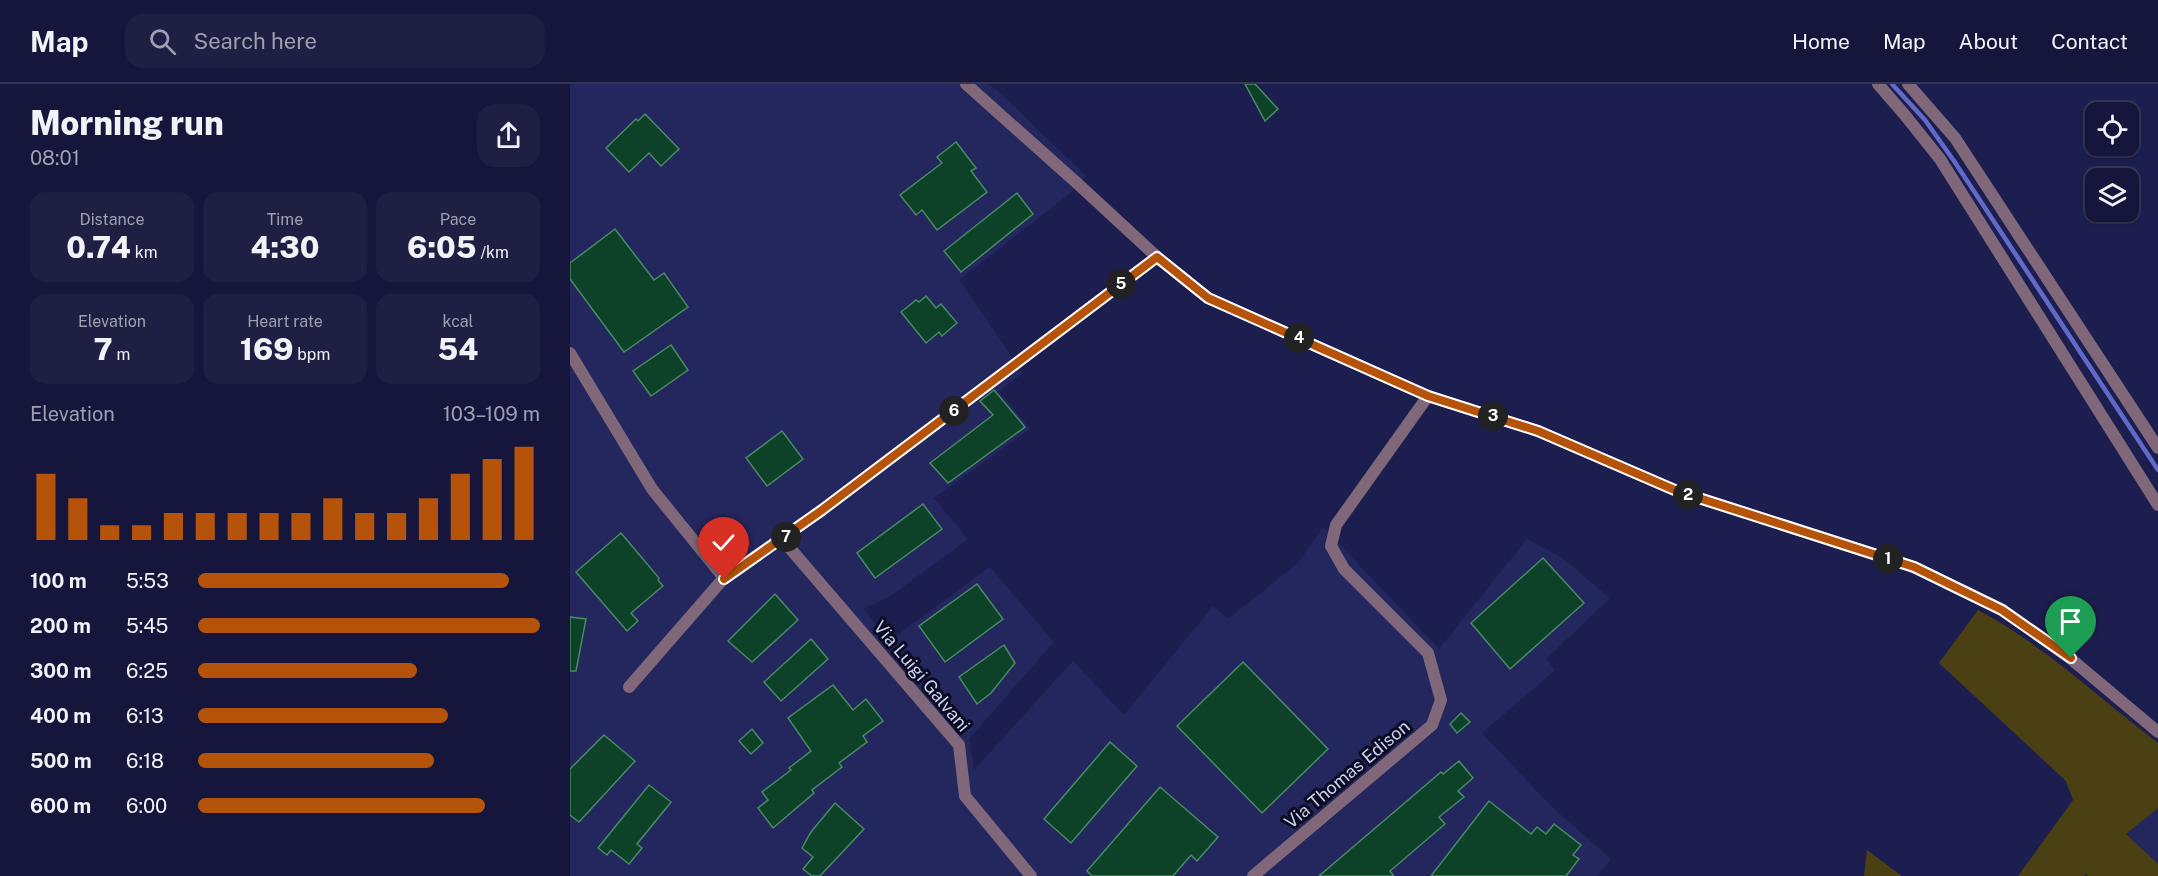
<!DOCTYPE html>
<html lang="en">
<head>
<meta charset="utf-8">
<style>
  body { margin:0; font-family:"Public Sans",sans-serif; background:#1f1f43; color:#f1f3f6; height:100vh; display:flex; flex-direction:column; font-size:22px; white-space:nowrap }
  * { box-sizing:border-box; margin:0 }
  p { font-size:20px; color:#9e9faf }
  .icon { flex:none; width:33px; height:33px; fill:none; stroke:currentColor; stroke-width:2; stroke-linecap:round; stroke-linejoin:round }
  .map { position:relative; flex:1; overflow:hidden }
  .details { display:flex; flex-direction:column; background:#16163c; width:570px }
  .details>* { flex:none }
  .controls { position:absolute; left:1515px; top:18px; display:grid; gap:12px }
  .controls a { display:grid; place-items:center; width:54px; height:54px; border-radius:12px; background:#16163c; box-shadow:0 2px 4px #0004,0 0 0 2px #353556; font-size:30px }
  .pin { position:absolute; display:grid; place-items:center; width:51px; height:51px; color:#fff; margin:-62px -26px; border-radius:50% 50% 50% 0; rotate:-45deg; box-shadow:0 0 6px #0007 }
  .pin .icon { rotate:45deg }
  .km { position:absolute; width:30px; height:30px; margin:-15px; border-radius:50%; background:#222; color:#fff; font-size:16px; line-height:30px; text-align:center }
  .round { display:grid; place-items:center; flex:none; width:63px; height:63px; border-radius:18px; background:#1f1f43 }
  .head { display:flex; align-items:center; justify-content:space-between; height:102px; padding:0 30px }
  h1 { font-size:33px; font-weight:800; line-height:45px }
  .stats { display:grid; grid-template-columns:repeat(3,1fr); gap:9px; height:102px; padding:6px 30px }
  .stats div { display:grid; align-content:center; border-radius:15px; background:#1f1f43; text-align:center }
  .stats b { font-size:30px; font-weight:800 }
  .stats small { font-size:16px; font-weight:400 }
  .stats p { font-size:16px }
  .chart { height:168px; padding:12px 30px }
  .chart p { display:flex; justify-content:space-between }
  .chart svg { width:100%; height:108px; margin-top:6px; stroke:#b45309; stroke-width:6 }
  ul { padding:0 30px; list-style:none; font-size:20px }
  li { display:grid; grid-template-columns:96px 72px 1fr; align-items:center; height:45px }
  li i { height:15px; border-radius:8px; background:#b45309 }
  header { display:flex; align-items:center; gap:36px; box-sizing:border-box; height:84px; padding:0 30px; background:#16163c; border-bottom:2px solid #353556 }
  header strong { font-size:28px }
  nav { display:flex; gap:33px; margin-inline-start:auto; font-size:21px }
  .search { width:420px; height:54px; background:#1f1f43; display:flex; align-items:center; gap:15px; box-sizing:border-box; padding:0 21px; border-radius:18px; color:#9e9faf; font-size:22px }
  main { display:flex; flex:1; min-height:0 }
  .map>svg:first-child { display:block }
  .built { fill:#24265e }
  .green { fill:#4a4014 }
  .lines { fill:none; stroke-linecap:round; stroke-linejoin:round }
  .stream { stroke:#626ac9; stroke-width:4.5 }
  .building { fill:#0d4228; stroke:#488a65; stroke-width:1.5 }
  .street { stroke:#806779; stroke-width:12 }
  .route-casing { stroke:#fff; stroke-width:12 }
  .route { stroke:#b45309; stroke-width:8 }
  .labels { text-anchor:middle; dominant-baseline:central; stroke-width:6; stroke-linejoin:round; paint-order:stroke }
  .street-label { font-size:18px; fill:#cbd1f1; stroke:#0b0c22 }
</style>
</head>
<body>
<header>
<strong>Map</strong>
<div class="search"><svg class="icon" aria-label="search" viewBox="0 0 24 24"><circle cx="10" cy="10" r="6"/><path d="M15 15l6 6"/></svg>Search here</div>
<nav><a>Home</a><a>Map</a><a>About</a><a>Contact</a></nav>
</header>
<main>
<section class="details">
<div class="head"><div><h1>Morning run</h1><p>08:01</p></div><a class="round"><svg class="icon" aria-label="share" viewBox="0 0 24 24"><path d="M12 15V3M7 8l5-5 5 5M5 13v7h14v-7"/></svg></a></div>
<div class="stats">
<div><p>Distance</p><b>0.74<small> km</small></b></div>
<div><p>Time</p><b>4:30</b></div>
<div><p>Pace</p><b>6:05<small> /km</small></b></div>
</div>
<div class="stats">
<div><p>Elevation</p><b>7<small> m</small></b></div>
<div><p>Heart rate</p><b>169<small> bpm</small></b></div>
<div><p>kcal</p><b>54</b></div>
</div>
<div class="chart"><p><span>Elevation</span>103–109 m</p>
<svg viewBox="0 0 160 44" preserveAspectRatio="none"><path d="M5 44V17M15 44V27M25 44V38M35 44V38M45 44V33M55 44V33M65 44V33M75 44V33M85 44V33M95 44V27M105 44V33M115 44V33M125 44V27M135 44V17M145 44V11M155 44V6"/></svg>
</div>
<ul>
<li><b>100 m</b>5:53<i style="width:91%"></i></li>
<li><b>200 m</b>5:45<i style="width:100%"></i></li>
<li><b>300 m</b>6:25<i style="width:64%"></i></li>
<li><b>400 m</b>6:13<i style="width:73%"></i></li>
<li><b>500 m</b>6:18<i style="width:69%"></i></li>
<li><b>600 m</b>6:00<i style="width:84%"></i></li>
</ul>
</section>
<div class="map">
<svg width="1588" height="792" viewBox="0 0 1588 792">
  <rect width="100%" height="100%" fill="#1d1e50"/>
  <g class="built">
    <polygon points="0,0 417,0 426,5 516,92 503,107 389,196 453,289 429,307 460,345 364,414 398,455 322,511 293,525 319,557 420,483 484,558 399,655 404,686 503,577 554,631 643,522 658,535 728,479 753,443 869,565 957,455 991,473 1040,514 976,575 985,586 912,649 982,723 1041,775 1027,792 0,792"/>
    <polygon points="1588,724 1588,780 1556,750"/>
  </g>
  <g class="green">
    <path d="M1408 526C1474 561 1529 614 1588 659V724L1556 750 1588 780V792H1518L1516 790 1514 792H1448L1503 716 1496 697 1369 579Z"/>
    <polygon points="1297,766 1332,792 1294,792"/>
  </g>
  <g class="lines">
    <polyline class="stream" points="1322,0 1355,36 1384,77 1588,386"/>
  </g>
  <g class="building">
    <polygon points="675,0 685,0 708,25 695,37"/>
    <polygon points="75,30 109,65 91,82 79,69 59,88 36,64 66,35 68,37"/>
    <polygon points="386,58 406,84 401,87 417,108 367,146 352,126 346,131 330,111 372,79 367,73"/>
    <polygon points="447,109 463,130 391,188 374,167"/>
    <polygon points="45,145 84,196 94,189 118,223 54,268 0,195 0,179"/>
    <polygon points="356,212 366,224 371,220 387,239 372,252 369,248 356,259 331,228 346,216 349,218"/>
    <polygon points="101,261 118,286 81,312 63,287"/>
    <polygon points="424,306 455,343 378,399 360,379 423,331 410,317"/>
    <polygon points="212,347 233,375 197,402 176,374"/>
    <polygon points="353,420 372,445 305,494 287,469"/>
    <polygon points="51,449 89,494 88,496 93,502 61,529 68,537 57,547 6,488"/>
    <polygon points="973,474 1014,519 940,585 901,539"/>
    <polygon points="407,500 433,535 375,578 349,542"/>
    <polygon points="205,510 228,536 182,578 158,557"/>
    <polygon points="0,533 16,535 6,587 0,587"/>
    <polygon points="241,555 258,575 211,617 194,598"/>
    <polygon points="434,561 445,579 421,609 407,620 389,593"/>
    <polygon points="673,578 758,665 692,729 607,642"/>
    <polygon points="263,601 283,626 296,615 313,637 293,652 297,658 269,679 272,683 242,706 244,709 203,744 188,724 198,716 192,708 221,686 219,684 241,667 218,634"/>
    <polygon points="891,629 900,638 887,649 880,640"/>
    <polygon points="182,645 193,659 181,670 169,657"/>
    <polygon points="34,651 65,677 9,738 0,731 0,685"/>
    <polygon points="540,658 567,682 501,759 474,735"/>
    <polygon points="889,677 903,694 888,707 894,713 869,733 875,740 820,787 824,792 749,792 871,688 873,690"/>
    <polygon points="79,701 101,718 67,760 72,764 59,780 41,766 37,771 28,764"/>
    <polygon points="590,703 648,753 627,777 621,771 603,792 522,792 517,787"/>
    <polygon points="919,717 961,750 967,743 976,750 984,740 1011,761 1003,771 1009,775 996,792 861,792"/>
    <polygon points="265,719 294,745 250,792 242,792 233,785 243,773 232,764 241,748"/>
  </g>
  <g class="lines">
    <g class="street">
      <polyline points="396,0 508,100 587,173 638,214 858,312 968,347 1107,407 1344,483 1433,526 1501,575 1588,648"/>
      <polyline points="1308,0 1334,30 1370,75 1588,421"/>
      <polyline points="1338,0 1385,54 1588,364"/>
      <polyline points="0,269 82,405 154,494"/>
      <polyline points="212,455 389,661 395,712 461,792"/>
      <polyline points="59,603 154,494 252,426 587,173"/>
      <polyline points="683,792 862,641 871,616 858,569 774,485 761,462 766,441 858,312"/>
    </g>
  </g>
  <g class="lines">
    <g class="route-casing">
      <polyline id="route" points="154,495 252,426 587,173 638,214 858,312 968,347 1107,407 1344,483 1432,526 1501,574"/>
    </g>
    <use href="#route" class="route"/>
  </g>
  <g class="labels">
    <g class="street-label">
      <text transform="translate(352 592) rotate(50)">Via Luigi Galvani</text>
      <text transform="translate(777 690) rotate(-40)">Via Thomas Edison</text>
    </g>
  </g>
</svg>
<div class="controls">
<a><svg class="icon" aria-label="locate" viewBox="0 0 24 24"><circle cx="12" cy="12" r="6"/><path d="M12 2v4M12 18v4M2 12h4M18 12h4"/></svg></a>
<a><svg class="icon" aria-label="layers" viewBox="0 0 24 24"><path d="M12 4l9 5-9 5-9-5zM3 14l9 5 9-5"/></svg></a>
</div>
<div class="pin" style="left:1501px;top:574px;background:#1e9e55"><svg class="icon" aria-label="arrive" viewBox="0 0 24 24"><path d="M6 21V4h12l-3 4 3 4H6"/></svg></div>
<div class="pin" style="left:154px;top:495px;background:#d93025"><svg class="icon" aria-label="check" viewBox="0 0 24 24"><path d="M5 12l5 5 9-10"/></svg></div>
<b class="km" style="left:1318px;top:475px">1</b>
<b class="km" style="left:1118px;top:411px">2</b>
<b class="km" style="left:923px;top:332px">3</b>
<b class="km" style="left:729px;top:254px">4</b>
<b class="km" style="left:551px;top:200px">5</b>
<b class="km" style="left:384px;top:327px">6</b>
<b class="km" style="left:216px;top:453px">7</b>
</div>
</main>
</body>
</html>
